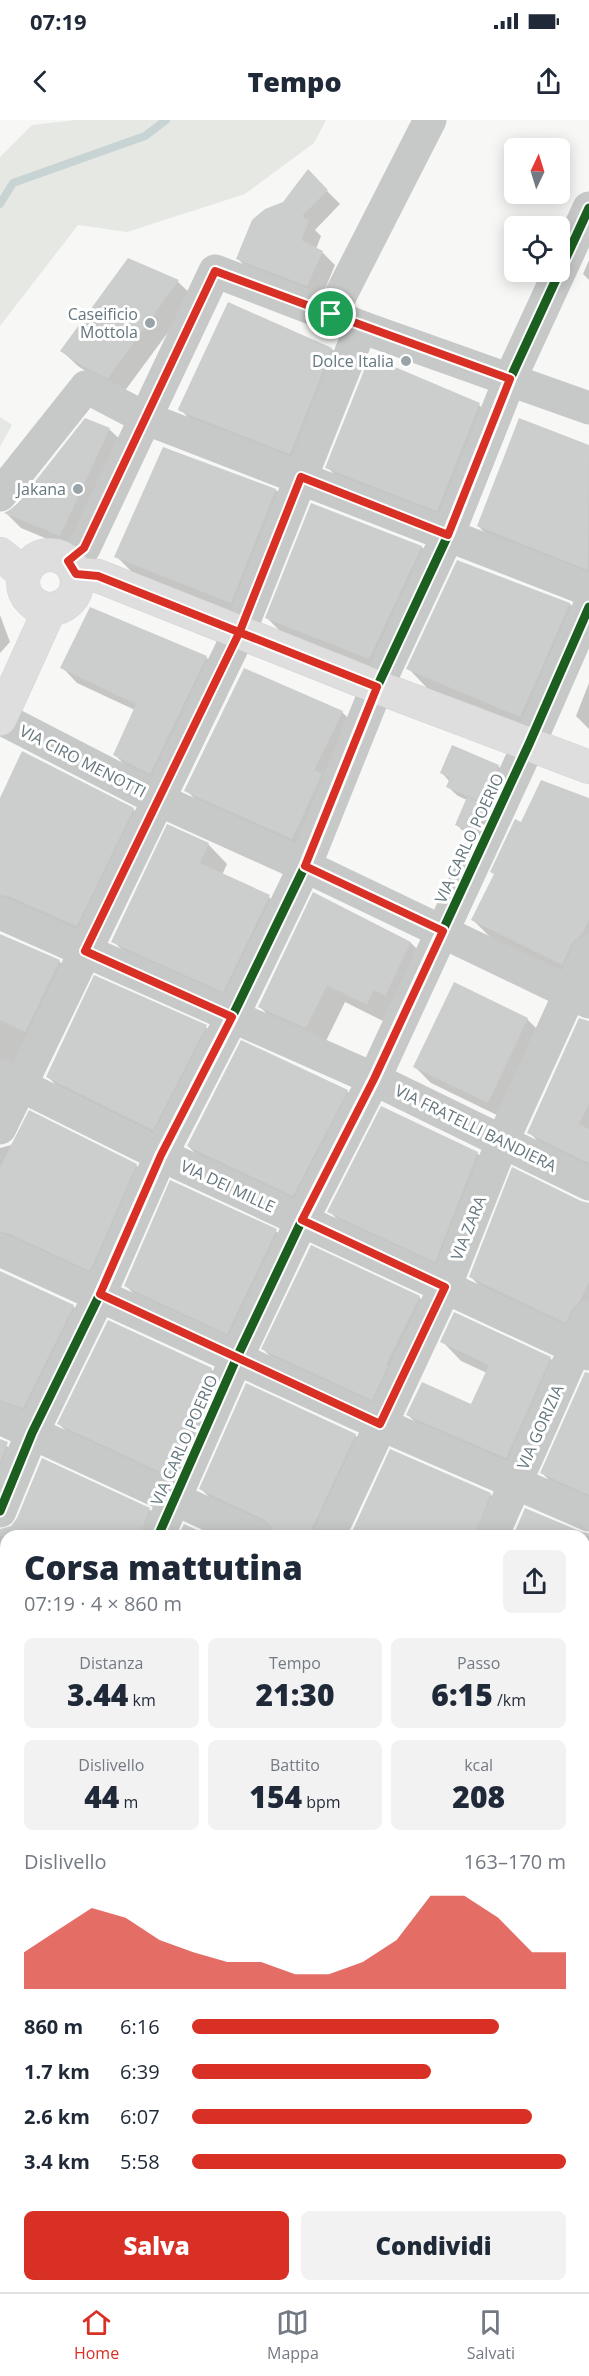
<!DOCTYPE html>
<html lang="it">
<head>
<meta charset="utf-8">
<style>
  body { margin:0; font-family:"Open Sans",sans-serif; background:#f2f2f3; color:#1f2937; height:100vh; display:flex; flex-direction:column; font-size:22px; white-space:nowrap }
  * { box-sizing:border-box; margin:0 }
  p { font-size:20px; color:#747a83 }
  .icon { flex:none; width:33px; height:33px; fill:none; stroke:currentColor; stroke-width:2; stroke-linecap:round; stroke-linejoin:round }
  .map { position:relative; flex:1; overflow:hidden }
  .sheet { position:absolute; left:0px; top:1410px; width:590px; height:762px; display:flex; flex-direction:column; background:#fff; border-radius:18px 18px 0 0; box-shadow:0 3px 15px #0003 }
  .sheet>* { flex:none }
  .needle { width:39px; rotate:4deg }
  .buttons { position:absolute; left:504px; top:18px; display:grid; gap:12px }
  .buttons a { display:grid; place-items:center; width:66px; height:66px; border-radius:9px; background:#fff; box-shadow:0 3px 15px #0003; font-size:30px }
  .pin { position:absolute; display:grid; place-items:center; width:51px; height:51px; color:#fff; margin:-26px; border:3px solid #fff; border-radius:50%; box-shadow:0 2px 6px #0007 }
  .round { display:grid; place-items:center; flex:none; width:63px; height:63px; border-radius:9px; background:#f2f2f3 }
  .headline { display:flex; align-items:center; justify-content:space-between; height:102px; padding:0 24px }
  h1 { font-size:33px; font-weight:800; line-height:45px }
  .stats { display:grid; grid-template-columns:repeat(3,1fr); gap:9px; height:102px; padding:6px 24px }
  .stats div { display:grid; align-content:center; border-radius:9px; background:#f2f2f3; text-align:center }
  .stats b { font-size:30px; font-weight:800 }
  .stats small { font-size:16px; font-weight:400 }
  .stats p { font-size:16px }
  .chart { height:168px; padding:12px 24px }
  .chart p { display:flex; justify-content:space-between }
  .chart svg { width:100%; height:108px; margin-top:6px; fill:#d93025; opacity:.7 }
  .primary-button { display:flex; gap:12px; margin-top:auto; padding:12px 24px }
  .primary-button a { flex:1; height:69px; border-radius:9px; background:#d93025; color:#fff; font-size:24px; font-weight:800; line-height:69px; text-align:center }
  .primary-button a+a { background:#f2f2f3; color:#1f2937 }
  ul { padding:0 24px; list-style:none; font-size:20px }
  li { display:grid; grid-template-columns:96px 72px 1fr; align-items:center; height:45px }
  li i { height:15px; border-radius:8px; background:#d93025 }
  .status { display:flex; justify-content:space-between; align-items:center; height:42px; padding:0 30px; background:#fff; direction:ltr }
  .status svg { height:16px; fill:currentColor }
  header { display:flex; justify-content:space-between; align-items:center; height:78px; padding:0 24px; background:#fff; font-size:27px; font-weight:800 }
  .menu { display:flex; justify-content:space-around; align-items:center; height:84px; border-top:2px solid #e0e1e3; background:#fff; font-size:16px; color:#747a83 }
  .menu a { display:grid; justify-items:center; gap:3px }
  .menu .active { color:#d93025 }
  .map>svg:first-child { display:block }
  .green { fill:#e6e8e4 }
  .shadow { fill:#0003 }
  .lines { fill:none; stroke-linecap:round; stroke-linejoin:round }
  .stream { stroke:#c8d3d3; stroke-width:8 }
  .building { fill:#cccece }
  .secondary-casing { stroke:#d2d4d4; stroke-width:34 }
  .primary-casing { stroke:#d2d3d3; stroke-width:34 }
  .street { stroke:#c7c9c9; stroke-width:33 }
  .secondary { stroke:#dedede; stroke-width:33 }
  .primary { stroke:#dedede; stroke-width:33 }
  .cycleway-casing { stroke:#fff; stroke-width:13 }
  .cycleway { stroke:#1b5e20; stroke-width:9 }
  .route-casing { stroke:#fff; stroke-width:12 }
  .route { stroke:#d93025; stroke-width:8 }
  .poi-dot { fill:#98a4a8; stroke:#fff; stroke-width:2 }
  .labels { text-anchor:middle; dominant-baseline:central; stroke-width:6; stroke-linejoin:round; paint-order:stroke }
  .poi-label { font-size:16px; fill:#65777e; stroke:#fff; text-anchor:end }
  .street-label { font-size:16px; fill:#65777e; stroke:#fff }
</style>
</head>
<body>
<div class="status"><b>07:19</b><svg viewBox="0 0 49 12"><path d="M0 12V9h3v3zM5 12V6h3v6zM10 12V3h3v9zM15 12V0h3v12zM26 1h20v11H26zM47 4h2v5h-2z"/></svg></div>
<header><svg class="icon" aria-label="back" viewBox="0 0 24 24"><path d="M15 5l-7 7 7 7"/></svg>Tempo<svg class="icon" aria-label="share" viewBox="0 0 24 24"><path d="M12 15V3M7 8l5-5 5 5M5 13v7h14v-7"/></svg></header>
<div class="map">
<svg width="589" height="2172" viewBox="0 0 589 2172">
  <rect width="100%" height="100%" fill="#f7f7f6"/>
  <g class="green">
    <polygon points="76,0 326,0 314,23 245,74 127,112 78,105 0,206 0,37 32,5"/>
    <polygon points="0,297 12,305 0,327"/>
  </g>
  <g class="shadow">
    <polygon points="308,52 340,84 315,110 321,116 316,129 322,132 335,145 321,179 251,152 238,139"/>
    <polygon points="129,140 178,162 194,177 124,272 103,263 78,246 62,231"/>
    <polygon points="589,140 589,160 583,154"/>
    <polygon points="229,184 332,229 351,248 309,352 200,310 181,290"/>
    <polygon points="479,285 498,304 457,409 346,366 327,347"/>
    <polygon points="520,300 589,326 589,460 497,425 478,406"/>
    <polygon points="109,309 125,324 76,431 21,408 6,393"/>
    <polygon points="164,329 276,370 295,389 250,501 135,455 116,436"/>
    <polygon points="422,427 441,446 389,557 286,517 267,498"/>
    <polygon points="458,442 570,484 589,503 540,615 427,568 408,548"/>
    <polygon points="0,495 10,522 0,533"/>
    <polygon points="206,537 222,553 166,669 131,651 115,635 135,590 77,563 62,547"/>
    <polygon points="589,563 589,609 576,596"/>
    <polygon points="342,592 361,611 311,737 205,689 186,670"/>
    <polygon points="498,646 508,656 474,715 462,710 457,705 467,680 458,676 448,667 450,662 442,653"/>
    <polygon points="589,680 589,847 581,862 491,818 473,800 522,704"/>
    <polygon points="0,682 133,689 151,708 95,824 0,810"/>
    <polygon points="208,724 227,744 222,755 269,777 288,796 243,890 132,840 113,821"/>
    <polygon points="314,774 411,823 429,841 385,902 345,882 324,925 278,905 260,887"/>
    <polygon points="0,815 59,841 78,860 0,978"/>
    <polygon points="455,864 527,899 543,915 503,998 431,963 415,947"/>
    <polygon points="206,907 223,924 171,1026 65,974 47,956"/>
    <polygon points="589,909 589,1051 547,1031 529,1012"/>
    <polygon points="347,971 366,990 312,1094 207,1045 188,1026"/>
    <polygon points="18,1017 136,1045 154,1063 108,1168 0,1146 0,1028 11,1025"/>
    <polygon points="477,1033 496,1052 454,1160 348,1110 329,1091"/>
    <polygon points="581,1082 589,1084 589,1210 585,1220 489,1176 471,1157"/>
    <polygon points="276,1111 295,1130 247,1232 145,1185 126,1166"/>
    <polygon points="0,1152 73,1186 91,1204 42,1306 0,1314"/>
    <polygon points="419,1177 438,1196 391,1298 282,1248 263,1229"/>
    <polygon points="442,1221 550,1238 569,1257 525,1356 427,1314 408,1295 472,1286 487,1253 461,1241"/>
    <polygon points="211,1249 230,1268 184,1372 78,1323 59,1304"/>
    <polygon points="586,1253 589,1253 589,1384 560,1371 542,1353"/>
    <polygon points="355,1315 374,1334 336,1416 280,1416 220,1388 201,1369"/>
    <polygon points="0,1320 25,1342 0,1407"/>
    <polygon points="490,1374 508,1392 498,1416 351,1416"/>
    <polygon points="149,1389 167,1408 164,1416 6,1416 6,1476 0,1488 0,1411"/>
    <polygon points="582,1414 589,1415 589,1456 584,1454 584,1416 514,1416"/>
    <polygon points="0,1492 6,1494 6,1653 0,1665"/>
    <polygon points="584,1590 584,1599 589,1598 589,1746 585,1751 584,1760 589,1761 589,1919 584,1917"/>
    <polygon points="0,1669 6,1671 6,1769 0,1787"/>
    <polygon points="6,1788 6,1821 0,1833 0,1790"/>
    <polygon points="0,1837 6,1839 6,1999 0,2010"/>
    <polygon points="589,1945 589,2093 584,2099 584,2107 589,2108 589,2172 494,2172 495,2166 584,2166 584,1956"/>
    <polygon points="0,2015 6,2019 6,2082 0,2095"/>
    <polygon points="6,2134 6,2166 0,2172 0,2144"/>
    <polygon points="33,2166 159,2166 149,2172 45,2172 45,2170"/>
    <polygon points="164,2166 296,2166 302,2172 162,2172"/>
    <polygon points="349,2166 355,2166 361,2172 330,2172"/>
    <polygon points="395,2166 490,2166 480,2172 405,2172 405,2169"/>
  </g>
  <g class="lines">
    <polyline class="stream" points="0,84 13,63 145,16 166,0"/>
  </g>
  <g class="building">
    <polygon points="308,49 328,70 302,96 309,101 301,120 323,131 307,166 236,139 252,100 265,89 283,82"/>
    <polygon points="128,138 179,160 108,258 86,248 60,231"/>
    <polygon points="228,182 332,228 290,334 179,291 178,289"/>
    <polygon points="376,239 480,283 437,391 325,348 367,243 373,246"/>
    <polygon points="85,298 110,308 60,416 4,393 15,387"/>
    <polygon points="519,298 589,325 588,450 477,406"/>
    <polygon points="163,327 276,369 231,483 114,437"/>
    <polygon points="311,383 422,426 369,539 265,498"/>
    <polygon points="457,440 570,483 520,597 406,549"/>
    <polygon points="90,487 207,536 150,654 113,635 136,584 60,548"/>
    <polygon points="244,548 343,591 314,650 322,654 292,719 184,671"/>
    <polygon points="452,625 499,645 482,682 446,667 450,658 440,653"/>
    <polygon points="22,631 134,688 77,806 8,776 0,775 0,678"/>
    <polygon points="541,660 589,678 589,800 582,814 572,823 562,845 471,800 494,754 490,752 515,699 521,702"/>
    <polygon points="467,677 481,683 468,711 455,705"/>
    <polygon points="167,704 209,723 200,743 270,775 223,872 111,822"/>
    <polygon points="313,772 411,822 385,876 374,870 367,885 327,865 306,908 258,887"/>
    <polygon points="0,814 60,840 25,912 0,900"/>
    <polygon points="94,855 207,905 153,1010 46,957"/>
    <polygon points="454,862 528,898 488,983 413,947"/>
    <polygon points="579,898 589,901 589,984 579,1004 589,1009 589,1043 527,1013"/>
    <polygon points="241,920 348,970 293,1076 187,1026"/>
    <polygon points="381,986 478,1032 435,1142 327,1092"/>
    <polygon points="29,990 137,1044 90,1151 8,1113 0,1112 0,1047"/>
    <polygon points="512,1047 581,1081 589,1083 589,1162 580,1181 572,1189 566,1203 469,1157"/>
    <polygon points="170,1060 277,1109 227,1214 124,1166"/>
    <polygon points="311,1125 420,1176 386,1245 388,1246 372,1280 261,1229"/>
    <polygon points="0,1151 74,1185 23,1288 0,1280"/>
    <polygon points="454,1192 551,1237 506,1338 406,1295 422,1262 471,1284 489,1245 440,1222"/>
    <polygon points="108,1200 212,1248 165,1354 57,1304"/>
    <polygon points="585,1252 589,1253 589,1375 540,1353"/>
    <polygon points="246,1263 356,1314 312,1408 311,1416 273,1416 271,1406 263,1399 199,1369"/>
    <polygon points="0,1319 8,1322 0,1342"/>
    <polygon points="390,1329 491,1373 474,1416 350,1416"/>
    <polygon points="42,1338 150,1388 140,1416 0,1416 0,1409 11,1406 17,1398"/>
    <polygon points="525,1388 582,1412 589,1413 589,1416 513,1416"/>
    <polygon points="184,1404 210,1416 178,1416"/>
  </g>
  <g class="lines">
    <g class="secondary-casing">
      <polyline id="secondary" points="76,454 98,456 377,567 589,647"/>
    </g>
    <g class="primary-casing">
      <g id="primary">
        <polyline points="0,434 23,453"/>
        <circle cx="50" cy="462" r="27"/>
        <polyline points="0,599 49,491"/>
      </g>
    </g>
    <g class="street">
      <polyline points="331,194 430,0"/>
      <polyline points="0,375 86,267 145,298 589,470"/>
      <polyline points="68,441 84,428 215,151 361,207 589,288"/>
      <polyline points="0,598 159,680 305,746 589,882"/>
      <polyline points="0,793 374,959 589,1064"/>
      <polyline points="0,955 161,1035 589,1234"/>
      <polyline points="0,1008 240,511 361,207"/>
      <polyline points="0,1130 380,1304 589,1395"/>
      <polyline points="0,1298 255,1416"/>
      <polyline points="0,1391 32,1313 100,1174 161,1035 232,897 305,746 377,567 448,415 510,259 589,88"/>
      <polyline points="158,1416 237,1237 302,1100 374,959 529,624 589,487"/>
      <polyline points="329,1416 445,1167 503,1020 589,831"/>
      <polyline points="492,1416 589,1197"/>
      <polyline points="0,1471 6,1474"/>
      <polyline points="584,1579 589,1567"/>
      <polyline points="0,1648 6,1651"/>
      <polyline points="584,1740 589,1742"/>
      <polyline points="0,1769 6,1756"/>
      <polyline points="0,1816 6,1819"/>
      <polyline points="584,1926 589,1914"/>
      <polyline points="0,1994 6,1997"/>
      <polyline points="584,2087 589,2089"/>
      <polyline points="0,2093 6,2080"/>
      <polyline points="12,2166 25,2172"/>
      <polyline points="372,2166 385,2172"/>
      <polyline points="141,2172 144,2166"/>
      <polyline points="305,2172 308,2166"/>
      <polyline points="473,2172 475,2166"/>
    </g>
    <use href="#secondary" class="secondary"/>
    <use href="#primary" class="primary"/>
    <g class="cycleway-casing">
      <g id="cycleway">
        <polyline points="0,1391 32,1313 100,1174 161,1035 232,897 305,746 377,567 448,415 510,259 589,88"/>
        <polyline points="158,1416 237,1237 302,1100 374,959 529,624 589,487"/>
      </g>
    </g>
    <use href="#cycleway" class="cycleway"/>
  </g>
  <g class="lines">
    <g class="route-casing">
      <polyline id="route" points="331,194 215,151 84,428 68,441 76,454 98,456 377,567 305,746 443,811 374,959 302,1100 445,1167 380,1304 100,1174 161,1035 232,897 85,831 240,511 301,357 448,415 510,259 331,194"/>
    </g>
    <use href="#route" class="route"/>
  </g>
  <g class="poi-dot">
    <circle cx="150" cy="203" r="6"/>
    <circle cx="406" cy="241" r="6"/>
    <circle cx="78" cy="369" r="6"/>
  </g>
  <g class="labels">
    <g class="poi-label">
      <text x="138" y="194">Caseificio<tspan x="138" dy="18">Mottola</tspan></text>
      <text x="394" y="241">Dolce Italia</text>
      <text x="66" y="369">Jakana</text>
    </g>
    <g class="street-label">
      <text transform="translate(83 641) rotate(27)">VIA CIRO MENOTTI</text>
      <text transform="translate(469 718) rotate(-65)">VIA CARLO POERIO</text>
      <text transform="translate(476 1008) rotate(26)">VIA FRATELLI BANDIERA</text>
      <text transform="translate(228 1066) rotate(25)">VIA DEI MILLE</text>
      <text transform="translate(468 1108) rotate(-68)">VIA ZARA</text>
      <text transform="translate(540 1307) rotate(-66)">VIA GORIZIA</text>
      <text transform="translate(184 1320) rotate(-66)">VIA CARLO POERIO</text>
    </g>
  </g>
</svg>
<div class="buttons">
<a><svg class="needle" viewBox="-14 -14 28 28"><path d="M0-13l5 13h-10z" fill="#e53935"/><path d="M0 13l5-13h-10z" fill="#747a83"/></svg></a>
<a><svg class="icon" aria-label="locate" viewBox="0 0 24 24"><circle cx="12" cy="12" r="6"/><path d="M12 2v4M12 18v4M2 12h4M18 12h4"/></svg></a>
</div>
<div class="pin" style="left:331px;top:194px;background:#1e9e55"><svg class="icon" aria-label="arrive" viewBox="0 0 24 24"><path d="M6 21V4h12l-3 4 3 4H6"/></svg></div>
<section class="sheet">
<div class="headline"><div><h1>Corsa mattutina</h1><p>07:19 · 4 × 860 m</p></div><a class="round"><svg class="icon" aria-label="share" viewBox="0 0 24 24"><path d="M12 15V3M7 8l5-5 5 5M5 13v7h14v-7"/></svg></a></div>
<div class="stats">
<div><p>Distanza</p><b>3.44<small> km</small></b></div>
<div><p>Tempo</p><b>21:30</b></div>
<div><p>Passo</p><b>6:15<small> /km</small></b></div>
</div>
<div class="stats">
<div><p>Dislivello</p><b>44<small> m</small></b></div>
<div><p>Battito</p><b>154<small> bpm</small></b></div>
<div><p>kcal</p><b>208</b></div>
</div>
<div class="chart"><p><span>Dislivello</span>163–170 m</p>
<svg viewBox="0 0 160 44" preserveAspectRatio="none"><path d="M0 44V29L10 20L20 11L30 15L40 24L50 29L60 33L70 33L80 38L90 38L100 33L110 24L120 6L130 6L140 15L150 29L160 29V44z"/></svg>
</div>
<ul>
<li><b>860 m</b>6:16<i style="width:82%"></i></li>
<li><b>1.7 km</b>6:39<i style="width:64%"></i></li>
<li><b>2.6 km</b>6:07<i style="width:91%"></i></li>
<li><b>3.4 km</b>5:58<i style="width:100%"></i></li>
</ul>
<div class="primary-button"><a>Salva</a><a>Condividi</a></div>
</section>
</div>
<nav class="menu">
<a class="active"><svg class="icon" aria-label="home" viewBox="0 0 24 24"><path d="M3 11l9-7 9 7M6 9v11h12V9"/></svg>Home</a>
<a><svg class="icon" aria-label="map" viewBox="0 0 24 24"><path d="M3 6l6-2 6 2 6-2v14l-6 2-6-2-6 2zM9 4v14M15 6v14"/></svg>Mappa</a>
<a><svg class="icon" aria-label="saved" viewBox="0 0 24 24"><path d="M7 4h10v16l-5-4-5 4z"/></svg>Salvati</a>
</nav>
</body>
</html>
